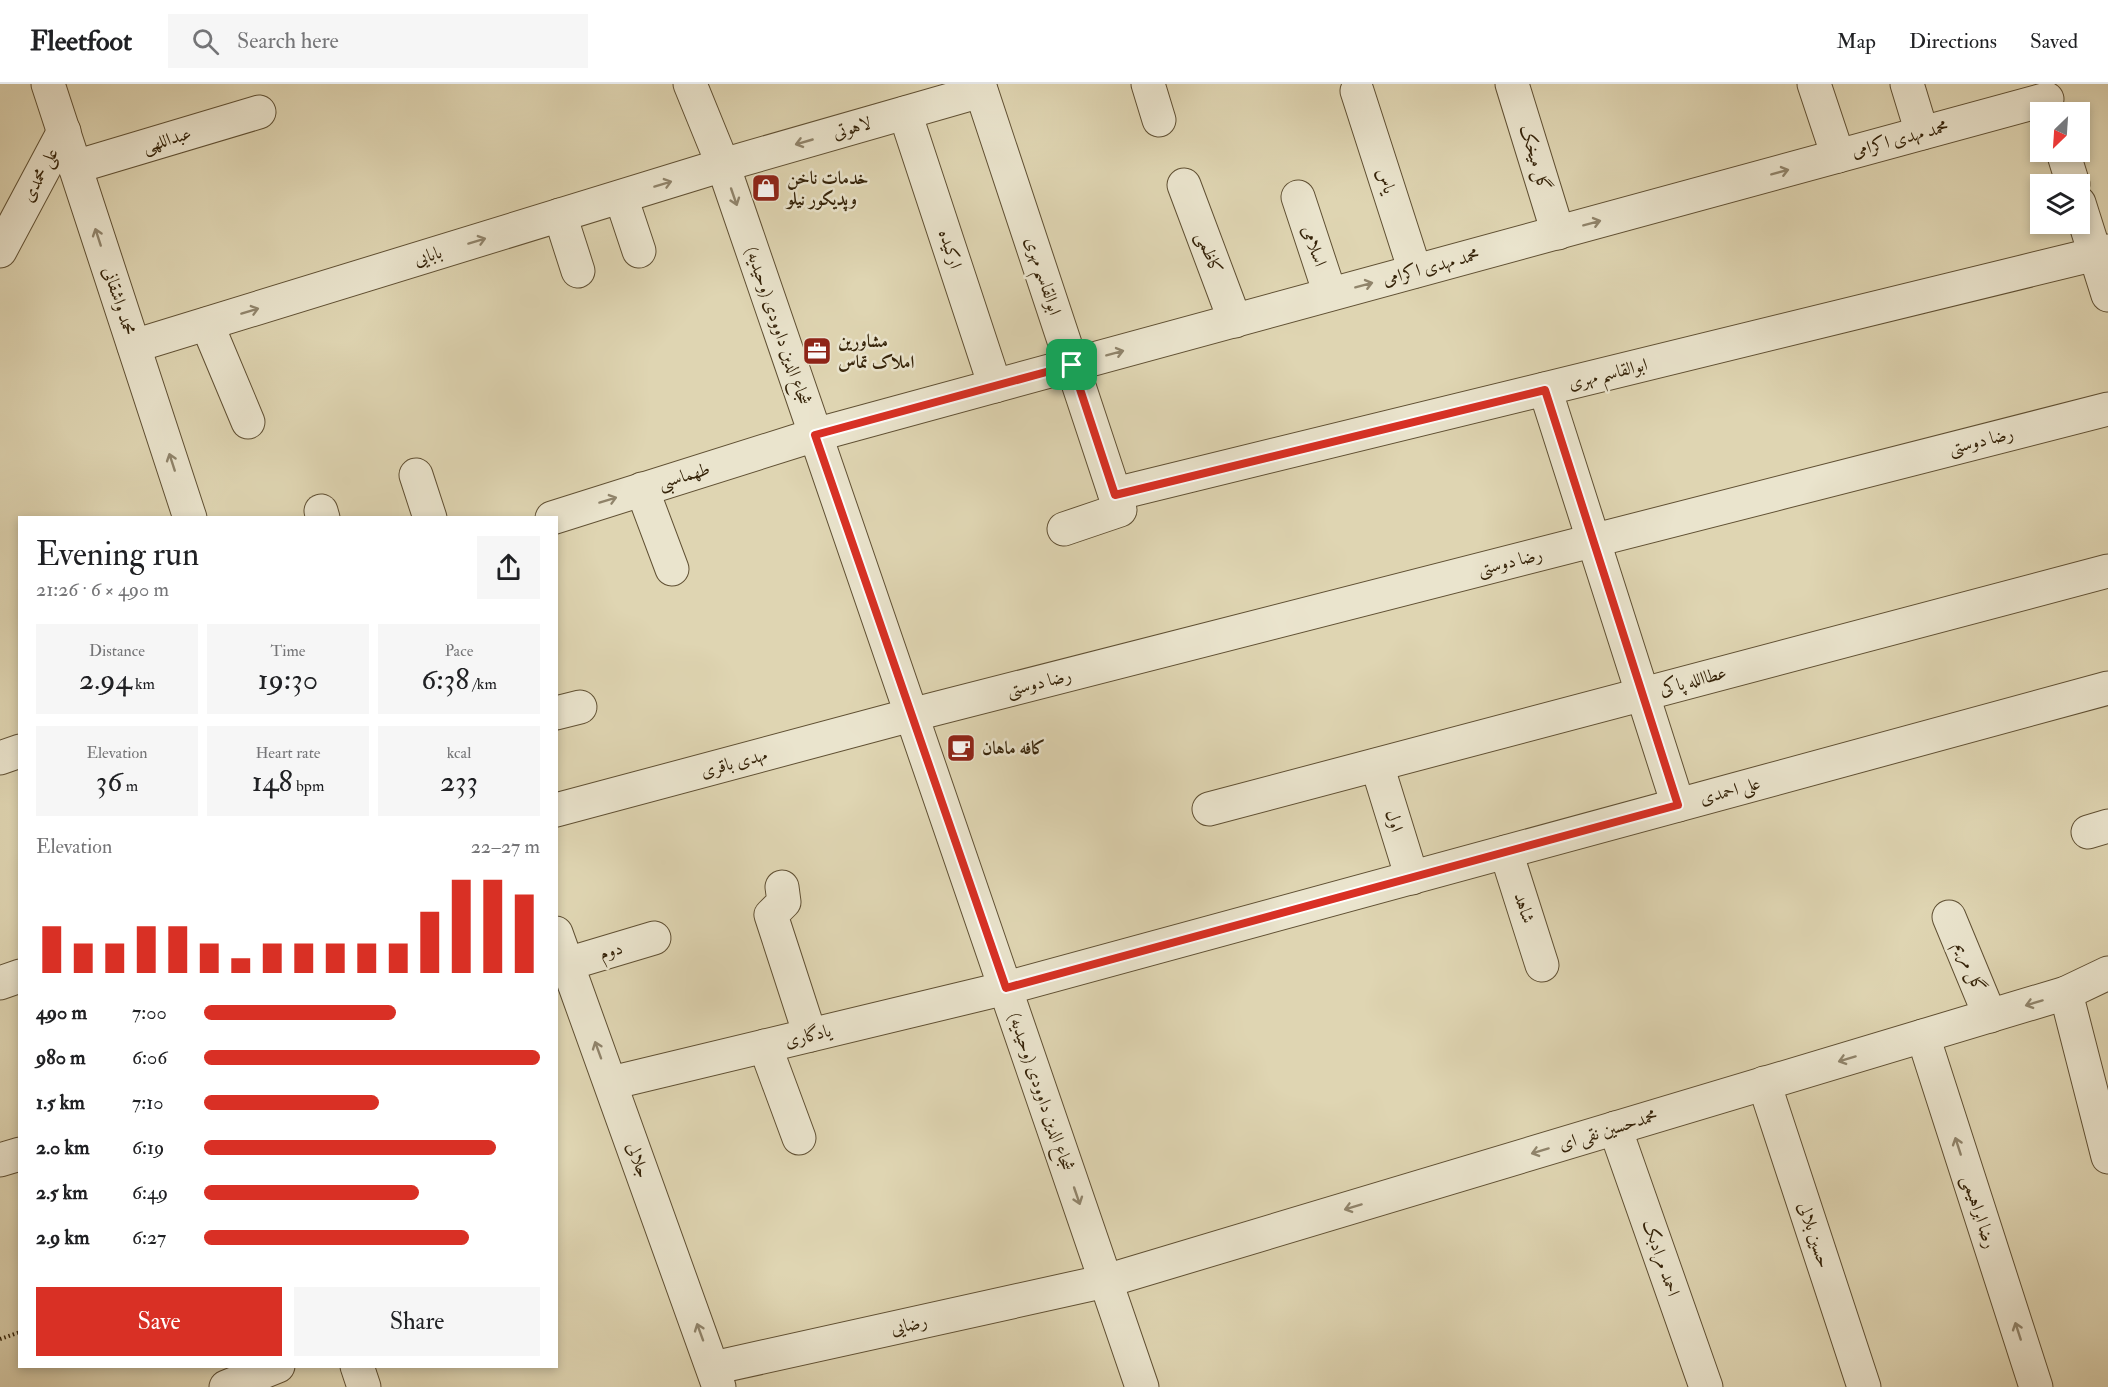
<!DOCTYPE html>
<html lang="en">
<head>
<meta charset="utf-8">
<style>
  body { margin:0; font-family:"IM FELL Double Pica",Amiri,serif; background:#f6f6f6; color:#202124; height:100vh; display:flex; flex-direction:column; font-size:22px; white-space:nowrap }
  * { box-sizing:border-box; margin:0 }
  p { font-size:20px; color:#757577 }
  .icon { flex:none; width:33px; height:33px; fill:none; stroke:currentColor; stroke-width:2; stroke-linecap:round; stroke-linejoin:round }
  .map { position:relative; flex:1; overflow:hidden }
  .drawer { position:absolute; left:18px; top:432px; width:540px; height:852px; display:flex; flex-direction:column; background:#fff; border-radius:0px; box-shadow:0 3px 9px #0003 }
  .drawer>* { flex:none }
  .needle { width:39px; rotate:205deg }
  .buttons { position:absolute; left:2030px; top:18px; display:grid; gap:12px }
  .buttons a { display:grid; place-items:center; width:60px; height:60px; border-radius:0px; background:#fff; box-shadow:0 3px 9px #0003; font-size:30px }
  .pin { position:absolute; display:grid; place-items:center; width:51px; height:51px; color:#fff; margin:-26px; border-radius:12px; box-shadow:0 3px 9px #0006 }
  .round { display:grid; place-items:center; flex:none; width:63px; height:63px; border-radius:0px; background:#f6f6f6 }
  .summary { display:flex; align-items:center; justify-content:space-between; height:102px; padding:0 18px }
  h1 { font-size:33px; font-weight:600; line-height:45px }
  .stats { display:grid; grid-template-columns:repeat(3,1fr); gap:9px; height:102px; padding:6px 18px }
  .stats div { display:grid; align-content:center; border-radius:0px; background:#f6f6f6; text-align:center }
  .stats b { font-size:30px; font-weight:600 }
  .stats small { font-size:16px; font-weight:400 }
  .stats p { font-size:16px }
  .chart { height:168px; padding:12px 18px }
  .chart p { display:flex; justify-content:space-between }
  .chart svg { width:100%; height:108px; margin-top:6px; stroke:#d93025; stroke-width:6 }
  .button { display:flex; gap:12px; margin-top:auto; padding:12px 18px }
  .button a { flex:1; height:69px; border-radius:0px; background:#d93025; color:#fff; font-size:24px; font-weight:600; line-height:69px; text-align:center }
  .button a+a { background:#f6f6f6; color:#202124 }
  ul { padding:0 18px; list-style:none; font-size:20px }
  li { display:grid; grid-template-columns:96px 72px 1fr; align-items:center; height:45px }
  li i { height:15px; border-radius:8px; background:#d93025 }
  header { display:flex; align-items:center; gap:36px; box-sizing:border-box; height:84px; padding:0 30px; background:#fff; border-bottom:2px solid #e0e0e0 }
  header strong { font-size:28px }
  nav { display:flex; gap:33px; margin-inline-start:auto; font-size:21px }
  .search { width:420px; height:54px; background:#f6f6f6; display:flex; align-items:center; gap:15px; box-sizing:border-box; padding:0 21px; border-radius:0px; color:#757577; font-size:22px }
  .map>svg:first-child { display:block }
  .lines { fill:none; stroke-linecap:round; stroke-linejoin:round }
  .street-casing { stroke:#605033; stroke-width:35 }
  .path { stroke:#352309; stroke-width:4; stroke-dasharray:1.5 3; stroke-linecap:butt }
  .street { stroke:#eae4cd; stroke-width:33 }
  .oneway { stroke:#90846b }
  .route-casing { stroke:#fff; stroke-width:12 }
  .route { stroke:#d93025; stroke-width:8 }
  .labels { text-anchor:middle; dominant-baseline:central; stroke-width:5; stroke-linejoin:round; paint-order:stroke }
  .street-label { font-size:18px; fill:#352309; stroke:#eae4cd }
  .poi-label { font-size:18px; font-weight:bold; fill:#352309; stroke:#eae4cd; text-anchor:start }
</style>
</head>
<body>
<header>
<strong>Fleetfoot</strong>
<div class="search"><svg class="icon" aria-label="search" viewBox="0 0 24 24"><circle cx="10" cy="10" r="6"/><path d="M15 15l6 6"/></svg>Search here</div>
<nav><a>Map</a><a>Directions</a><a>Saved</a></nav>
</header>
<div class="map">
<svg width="2108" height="1303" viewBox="0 0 2108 1303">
  <rect width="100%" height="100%" fill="#dfd5b2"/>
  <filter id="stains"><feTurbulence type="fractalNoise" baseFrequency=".00333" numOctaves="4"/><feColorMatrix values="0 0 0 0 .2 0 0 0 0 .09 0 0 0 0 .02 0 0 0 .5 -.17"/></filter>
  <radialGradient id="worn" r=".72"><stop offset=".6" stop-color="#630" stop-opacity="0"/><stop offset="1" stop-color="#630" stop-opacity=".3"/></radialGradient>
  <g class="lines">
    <g class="street-casing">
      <g id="street">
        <polyline points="48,0 190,434"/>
        <polyline points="690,0 723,81 1142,1303"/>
        <polyline points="979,0 1120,426 1064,445"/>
        <polyline points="1148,0 1159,36"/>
        <polyline points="1512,0 1558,149"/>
        <polyline points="1814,0 1838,72"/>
        <polyline points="1907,0 1922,49"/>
        <polyline points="1357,7 1415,187"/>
        <polyline points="905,29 995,302"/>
        <polyline points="2063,68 2073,100"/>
        <polyline points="75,83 259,28"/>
        <polyline points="1184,101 1235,237"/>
        <polyline points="621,113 639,167"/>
        <polyline points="1298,113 1330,210"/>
        <polyline points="2079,119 2108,211"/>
        <polyline points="560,131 578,187"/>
        <polyline points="0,167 64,47"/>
        <polyline points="207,240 248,338"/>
        <polyline points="134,262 723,81 981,7"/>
        <polyline points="1545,305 1678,721"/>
        <polyline points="416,391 430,434"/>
        <polyline points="642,405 672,485"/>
        <polyline points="1115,410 2108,167"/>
        <polyline points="321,427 323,434"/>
        <polyline points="552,434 815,351 2047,15"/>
        <polyline points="556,629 580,623"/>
        <polyline points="0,674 20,667"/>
        <polyline points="1377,681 1412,794"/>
        <polyline points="1209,725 2108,487"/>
        <polyline points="556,726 911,631 2108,325"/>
        <polyline points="2088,748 2108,742"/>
        <polyline points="1506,768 1542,881"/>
        <polyline points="782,803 784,818 771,831 810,951"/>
        <polyline points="1949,833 1990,932"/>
        <polyline points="556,849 719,1303"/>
        <polyline points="567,880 654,854"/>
        <polyline points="0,899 20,892"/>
        <polyline points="2066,909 2108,1073"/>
        <polyline points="1923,952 2036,1303"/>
        <polyline points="765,962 799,1054"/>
        <polyline points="611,999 1006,904 2108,604"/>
        <polyline points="1764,999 1864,1303"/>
        <polyline points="1615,1044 1706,1303"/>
        <polyline points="0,1076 20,1070"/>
        <polyline points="357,1282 364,1303"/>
        <polyline points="713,1284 1106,1197 2066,909 2108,889"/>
        <polyline points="226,1303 278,1282"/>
      </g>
    </g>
    <polyline class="path" points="0,1255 20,1248"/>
    <use href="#street" class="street"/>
  </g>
  <defs><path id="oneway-shaft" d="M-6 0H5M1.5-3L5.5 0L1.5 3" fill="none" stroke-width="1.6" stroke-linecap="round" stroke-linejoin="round" transform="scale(1.5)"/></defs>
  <g class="oneway">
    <use href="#oneway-shaft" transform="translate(804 58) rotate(164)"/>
    <use href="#oneway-shaft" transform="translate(1780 88) rotate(-15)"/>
    <use href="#oneway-shaft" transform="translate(663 100) rotate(-17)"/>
    <use href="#oneway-shaft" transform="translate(734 113) rotate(71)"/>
    <use href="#oneway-shaft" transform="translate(1592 139) rotate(-15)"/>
    <use href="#oneway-shaft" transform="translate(98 153) rotate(-108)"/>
    <use href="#oneway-shaft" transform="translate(477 157) rotate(-17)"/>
    <use href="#oneway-shaft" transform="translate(1364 201) rotate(-15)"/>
    <use href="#oneway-shaft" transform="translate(250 227) rotate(-17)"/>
    <use href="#oneway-shaft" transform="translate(1115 269) rotate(-15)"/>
    <use href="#oneway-shaft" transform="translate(172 378) rotate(-108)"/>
    <use href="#oneway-shaft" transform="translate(608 416) rotate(-17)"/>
    <use href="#oneway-shaft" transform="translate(2034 919) rotate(163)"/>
    <use href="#oneway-shaft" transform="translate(598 966) rotate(-110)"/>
    <use href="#oneway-shaft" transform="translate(1847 975) rotate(163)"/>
    <use href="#oneway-shaft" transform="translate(1958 1062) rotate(-108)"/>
    <use href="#oneway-shaft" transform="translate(1540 1067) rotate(163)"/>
    <use href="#oneway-shaft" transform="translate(1077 1112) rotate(71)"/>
    <use href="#oneway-shaft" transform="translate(1353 1123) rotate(163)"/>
    <use href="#oneway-shaft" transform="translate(2018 1247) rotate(-108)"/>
    <use href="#oneway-shaft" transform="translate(700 1248) rotate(-110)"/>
  </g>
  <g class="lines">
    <g class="route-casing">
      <polygon id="route" points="1072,281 1115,411 1545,306 1678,721 1006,904 815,351"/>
    </g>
    <use href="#route" class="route"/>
  </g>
  <defs>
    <g id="shop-square" transform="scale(1.5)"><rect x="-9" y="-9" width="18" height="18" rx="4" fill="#8f2418" stroke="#eae4cd"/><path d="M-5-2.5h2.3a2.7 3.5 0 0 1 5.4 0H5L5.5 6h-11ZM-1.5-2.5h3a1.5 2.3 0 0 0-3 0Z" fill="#fff"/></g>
    <g id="office-square" transform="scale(1.5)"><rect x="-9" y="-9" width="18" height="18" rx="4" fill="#8f2418" stroke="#eae4cd"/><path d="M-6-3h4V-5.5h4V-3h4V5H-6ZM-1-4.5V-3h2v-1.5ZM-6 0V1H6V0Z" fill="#fff"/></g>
    <g id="cafe-square" transform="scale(1.5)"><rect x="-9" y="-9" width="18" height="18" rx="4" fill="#8f2418" stroke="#eae4cd"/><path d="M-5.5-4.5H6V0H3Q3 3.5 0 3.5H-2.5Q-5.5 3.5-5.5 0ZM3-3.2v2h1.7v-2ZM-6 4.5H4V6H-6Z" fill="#fff"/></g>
  </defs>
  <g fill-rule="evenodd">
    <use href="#shop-square" x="766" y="104"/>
    <use href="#office-square" x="817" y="267"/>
    <use href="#cafe-square" x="961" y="664"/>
  </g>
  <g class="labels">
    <g class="street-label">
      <text transform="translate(852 44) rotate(-16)">لاهوتی</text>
      <text transform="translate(1900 55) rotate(-15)">محمد مهدی اکرامی</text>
      <text transform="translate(167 56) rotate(-17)">عبداللهی</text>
      <text transform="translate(1535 74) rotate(73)">گل میخک</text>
      <text transform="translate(40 91) rotate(-62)">علی محمدی</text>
      <text transform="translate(1386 97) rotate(72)">یاس</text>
      <text transform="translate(1314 162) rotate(71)">اسلامی</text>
      <text transform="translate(950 165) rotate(72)">ارکیده</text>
      <text transform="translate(1209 169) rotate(69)">کاظمی</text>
      <text transform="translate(428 172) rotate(-17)">بابایی</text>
      <text transform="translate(1431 183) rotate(-15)">محمد مهدی اکرامی</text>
      <text transform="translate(1043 192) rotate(72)">ابوالقاسم مهری</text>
      <text transform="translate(119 217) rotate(72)">محمد واشقانی</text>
      <text transform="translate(778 242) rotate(71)">شجاع الدین داوودی (وحیدیه)</text>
      <text transform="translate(1608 290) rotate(-14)">ابوالقاسم مهری</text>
      <text transform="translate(1981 357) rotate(-14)">رضا دوستی</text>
      <text transform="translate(684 392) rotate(-17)">طهماسبی</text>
      <text transform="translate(1510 478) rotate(-14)">رضا دوستی</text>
      <text transform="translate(1693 597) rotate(-15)">عطاالله پاکی</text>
      <text transform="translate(1039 599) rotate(-14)">رضا دوستی</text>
      <text transform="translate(734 679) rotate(-15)">مهدی باقری</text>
      <text transform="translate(1730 707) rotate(-15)">علی احمدی</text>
      <text transform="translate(1394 737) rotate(73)">اول</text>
      <text transform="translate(1524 824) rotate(72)">شاهد</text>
      <text transform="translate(611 867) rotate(-17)">دوم</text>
      <text transform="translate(1970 883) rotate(68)">گل مریم</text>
      <text transform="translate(808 952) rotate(-14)">یادگاری</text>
      <text transform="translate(1041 1008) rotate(71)">شجاع الدین داوودی (وحیدیه)</text>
      <text transform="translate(1608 1046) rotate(-17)">محمدحسین نقی ای</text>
      <text transform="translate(638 1076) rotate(70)">جلالی</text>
      <text transform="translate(1979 1128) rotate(72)">رضا ابراهیمی</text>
      <text transform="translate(1814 1151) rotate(72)">حسین بلالی</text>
      <text transform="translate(1661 1174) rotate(71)">احمد مرادبک</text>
      <text transform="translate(909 1241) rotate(-13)">رضایی</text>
    </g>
    <g class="poi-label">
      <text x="787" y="94">خدمات ناخن<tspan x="787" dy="21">وپديكور نيلو</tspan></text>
      <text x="838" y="257">مشاورین<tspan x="838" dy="21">املاک تماس</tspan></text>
      <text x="982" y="664">کافه ماهان</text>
    </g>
  </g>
  <rect width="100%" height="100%" filter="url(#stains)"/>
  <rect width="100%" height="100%" fill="url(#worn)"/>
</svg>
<div class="buttons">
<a><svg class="needle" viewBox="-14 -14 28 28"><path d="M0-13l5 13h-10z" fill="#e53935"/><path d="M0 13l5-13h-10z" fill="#757577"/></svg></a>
<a><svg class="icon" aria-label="layers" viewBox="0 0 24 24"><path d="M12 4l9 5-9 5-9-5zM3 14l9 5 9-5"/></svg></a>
</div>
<div class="pin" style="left:1072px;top:281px;background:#1e9e55"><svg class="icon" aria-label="arrive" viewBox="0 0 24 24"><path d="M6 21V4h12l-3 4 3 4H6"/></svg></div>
<section class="drawer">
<div class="summary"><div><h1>Evening run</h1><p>21:26 · 6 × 490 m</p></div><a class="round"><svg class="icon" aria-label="share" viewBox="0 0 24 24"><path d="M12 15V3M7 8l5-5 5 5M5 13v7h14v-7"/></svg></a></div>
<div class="stats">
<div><p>Distance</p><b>2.94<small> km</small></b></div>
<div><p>Time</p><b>19:30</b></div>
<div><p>Pace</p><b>6:38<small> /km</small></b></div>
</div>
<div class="stats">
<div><p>Elevation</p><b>36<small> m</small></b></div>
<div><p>Heart rate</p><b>148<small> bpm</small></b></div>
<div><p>kcal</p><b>233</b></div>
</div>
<div class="chart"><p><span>Elevation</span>22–27 m</p>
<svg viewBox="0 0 160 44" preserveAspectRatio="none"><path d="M5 44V25M15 44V32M25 44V32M35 44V25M45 44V25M55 44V32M65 44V38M75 44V32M85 44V32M95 44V32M105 44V32M115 44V32M125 44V19M135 44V6M145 44V6M155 44V12"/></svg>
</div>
<ul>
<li><b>490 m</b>7:00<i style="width:57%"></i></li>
<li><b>980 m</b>6:06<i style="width:100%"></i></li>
<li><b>1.5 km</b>7:10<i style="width:52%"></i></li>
<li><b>2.0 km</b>6:19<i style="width:87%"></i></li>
<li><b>2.5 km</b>6:49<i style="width:64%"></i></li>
<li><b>2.9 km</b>6:27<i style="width:79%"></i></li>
</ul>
<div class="button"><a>Save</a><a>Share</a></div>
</section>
</div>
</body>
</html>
